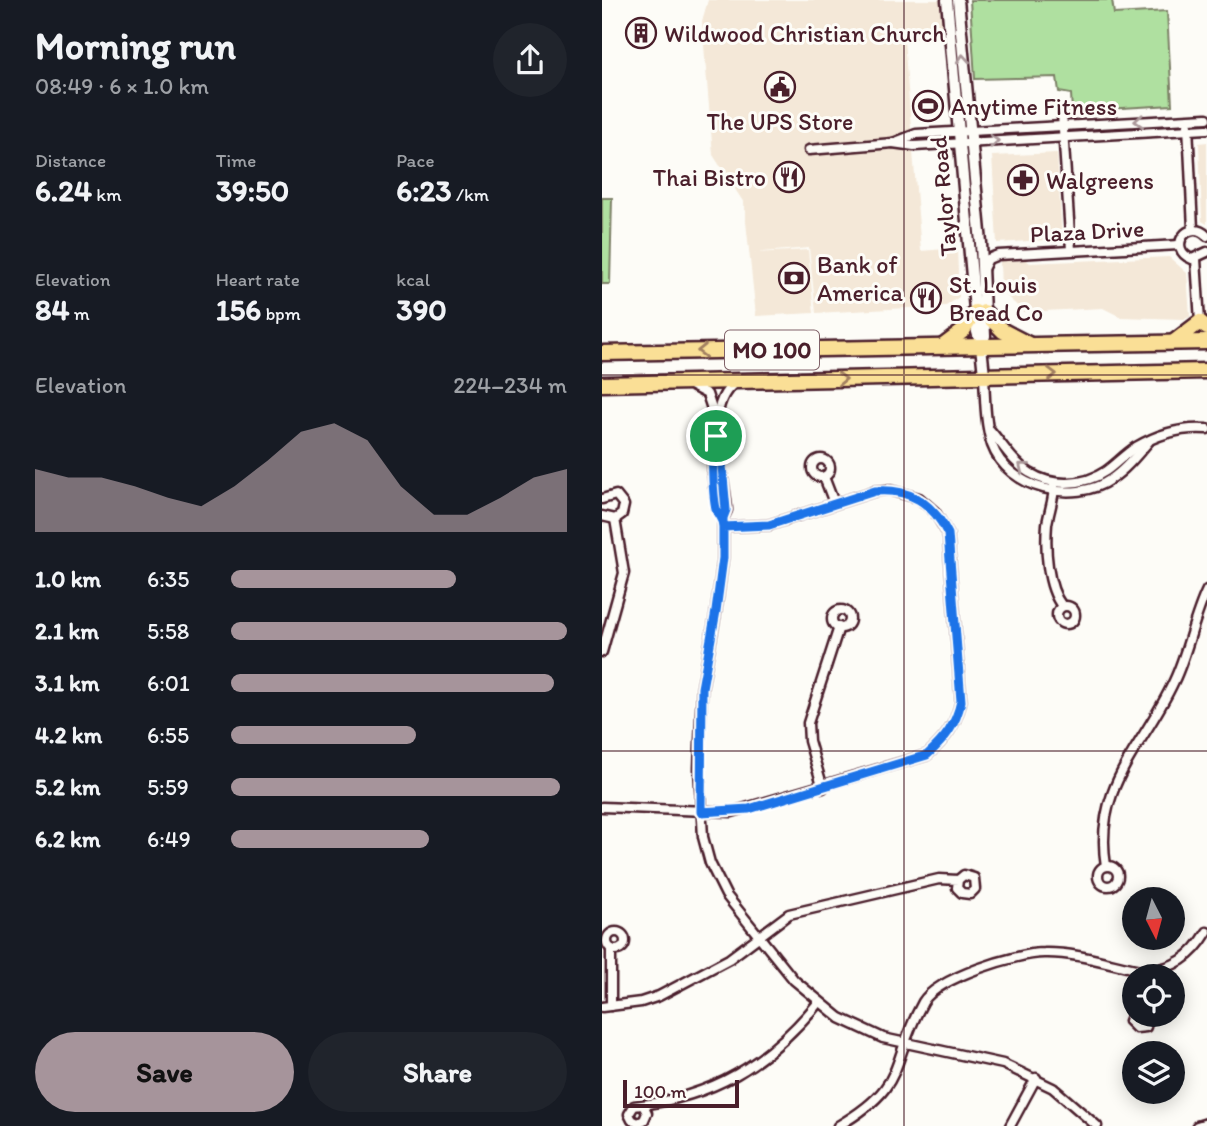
<!DOCTYPE html>
<html lang="en">
<head>
<meta charset="utf-8">
<style>
  body { margin:0; font-family:Itim,sans-serif; background:#20242c; color:#f1f3f6; height:100vh; display:flex; flex-direction:column; font-size:26px; white-space:nowrap }
  * { box-sizing:border-box; margin:0 }
  p { font-size:23px; color:#9ea1a6 }
  .icon { flex:none; width:38px; height:38px; fill:none; stroke:currentColor; stroke-width:2; stroke-linecap:round; stroke-linejoin:round }
  .map { position:relative; flex:1; overflow:hidden }
  .panel { display:flex; flex-direction:column; background:#171b24; width:602px }
  .panel>* { flex:none }
  .needle { width:46px; rotate:174deg }
  .tools { position:absolute; left:520px; top:887px; display:grid; gap:14px }
  .tools a { display:grid; place-items:center; width:63px; height:63px; border-radius:50%; background:#171b24; box-shadow:0 4px 18px #0003; font-size:35px }
  .scale { position:absolute; left:21px; bottom:18px; width:116px; box-sizing:border-box; padding-left:7px; border:4px solid #4a1f2b; border-top:0; font-size:19px; line-height:24px; white-space:nowrap; color:#4a1f2b; -webkit-text-stroke:5px #fdfcf7; paint-order:stroke }
  .pin { position:absolute; display:grid; place-items:center; width:60px; height:60px; color:#fff; margin:-30px; border:4px solid #fff; border-radius:50%; box-shadow:0 2px 7px #0007 }
  .round { display:grid; place-items:center; flex:none; width:74px; height:74px; border-radius:37px; background:#20242c }
  .head { display:flex; align-items:center; justify-content:space-between; height:119px; padding:0 35px }
  h1 { font-size:38px; font-weight:700; line-height:52px }
  .figures { display:grid; grid-template-columns:repeat(3,1fr); gap:10px; height:119px; padding:7px 35px }
  .figures div { display:grid; align-content:center }
  .figures b { font-size:30px; font-weight:700 }
  .figures small { font-size:19px; font-weight:400 }
  .figures p { font-size:19px }
  .chart { height:196px; padding:14px 35px }
  .chart p { display:flex; justify-content:space-between }
  .chart svg { width:100%; height:126px; margin-top:7px; fill:#a6949b; opacity:.7 }
  .action { display:flex; gap:14px; margin-top:auto; padding:14px 35px }
  .action a { flex:1; height:80px; border-radius:42px; background:#a6949b; color:#111; font-size:28px; font-weight:700; line-height:80px; text-align:center }
  .action a+a { background:#20242c; color:#f1f3f6 }
  ul { padding:0 35px; list-style:none; font-size:23px }
  li { display:grid; grid-template-columns:112px 84px 1fr; align-items:center; height:52px }
  li i { height:18px; border-radius:9px; background:#a6949b }
  main { display:flex; flex:1; min-height:0 }
  .map>svg:first-child { display:block }
  .built { fill:#f4e8d8 }
  .green { fill:#afe0a0; stroke:#7c8066; stroke-width:2 }
  .lines { fill:none; stroke-linecap:round; stroke-linejoin:round }
  .minor-casing { stroke:#4a1f2b; stroke-width:13 }
  .tertiary-casing { stroke:#4a1f2b; stroke-width:15 }
  .trunk-casing { stroke:#4a1f2b; stroke-width:19 }
  .minor { stroke:#fdfcf7; stroke-width:8 }
  .tertiary { stroke:#fdfcf7; stroke-width:10 }
  .trunk { stroke:#fadf96; stroke-width:14 }
  .oneway { stroke:#ac999b }
  .oneway2 { stroke:#a27f60 }
  .route-casing { stroke:#fff; stroke-width:14 }
  .route { stroke:#1a73e8; stroke-width:9 }
  .grid { fill:none; stroke:#4a1f2b; stroke-width:2; stroke-opacity:0.55 }
  .labels { text-anchor:middle; dominant-baseline:central; stroke-width:6; stroke-linejoin:round; paint-order:stroke }
  .shield { fill:#fdfcf7; stroke:#806168; stroke-width:2 }
  .shield-label { font-size:23px; font-weight:bold; fill:#4a1f2b }
  .poi-label { font-size:24px; fill:#4a1f2b; stroke:#fdfcf7; text-anchor:start }
  .street-label { font-size:24px; fill:#4a1f2b; stroke:#fdfcf7 }
</style>
</head>
<body>
<main>
<section class="panel">
<div class="head"><div><h1>Morning run</h1><p>08:49 · 6 × 1.0 km</p></div><a class="round"><svg class="icon" aria-label="share" viewBox="0 0 24 24"><path d="M12 15V3M7 8l5-5 5 5M5 13v7h14v-7"/></svg></a></div>
<div class="figures">
<div><p>Distance</p><b>6.24<small> km</small></b></div>
<div><p>Time</p><b>39:50</b></div>
<div><p>Pace</p><b>6:23<small> /km</small></b></div>
</div>
<div class="figures">
<div><p>Elevation</p><b>84<small> m</small></b></div>
<div><p>Heart rate</p><b>156<small> bpm</small></b></div>
<div><p>kcal</p><b>390</b></div>
</div>
<div class="chart"><p><span>Elevation</span>224–234 m</p>
<svg viewBox="0 0 160 44" preserveAspectRatio="none"><path d="M0 44V22L10 25L20 25L30 28L40 32L50 35L60 28L70 19L80 9L90 6L100 12L110 28L120 38L130 38L140 32L150 25L160 22V44z"/></svg>
</div>
<ul>
<li><b>1.0 km</b>6:35<i style="width:67%"></i></li>
<li><b>2.1 km</b>5:58<i style="width:100%"></i></li>
<li><b>3.1 km</b>6:01<i style="width:96%"></i></li>
<li><b>4.2 km</b>6:55<i style="width:55%"></i></li>
<li><b>5.2 km</b>5:59<i style="width:98%"></i></li>
<li><b>6.2 km</b>6:49<i style="width:59%"></i></li>
</ul>
<div class="action"><a>Save</a><a>Share</a></div>
</section>
<div class="map">
<svg width="605" height="1126" viewBox="0 0 605 1126">
  <rect width="100%" height="100%" fill="#fdfcf7"/>
  <filter id="ink" filterUnits="userSpaceOnUse"><feTurbulence type="fractalNoise" baseFrequency=".0143" numOctaves="2"/><feDisplacementMap in="SourceGraphic" scale="14" xChannelSelector="R" yChannelSelector="G"/><feConvolveMatrix kernelMatrix="1 2 1 2 8 2 1 2 1" color-interpolation-filters="sRGB"/></filter>
  <g filter="url(#ink)">
    <g class="built">
      <polygon points="106,0 338,0 342,36 302,40 319,251 355,248 357,297 344,306 214,313 207,248 150,253 206,250 212,313 154,316 142,203 111,155 100,21"/>
      <polygon points="605,142 605,224 600,221 597,143"/>
      <polygon points="455,153 460,239 395,243 390,156"/>
      <polygon points="567,257 585,273 588,317 582,319 519,317 501,308 422,312 399,291 398,261 424,260 428,263"/>
    </g>
    <g class="green">
      <polygon points="368,0 510,0 512,14 565,11 570,105 470,111 469,94 457,92 455,77 373,79"/>
      <polygon points="0,198 10,198 8,284 0,284"/>
    </g>
    <g class="lines">
      <g class="minor-casing">
        <g id="minor">
          <polyline points="460,114 469,250"/>
          <polyline points="605,118 350,132 314,134 291,143 312,146 605,129"/>
          <polyline points="586,125 591,229"/>
          <polyline points="207,150 291,143"/>
          <path d="M605 236C586 217 564 249 590 259L605 252"/>
          <polyline points="594,259 598,322"/>
          <polyline points="381,269 386,259 396,255 577,245"/>
          <path d="M382 375C383 397 383 424 390 445 406 489 472 505 509 479 523 470 536 454 547 441"/>
          <path d="M133 383C99 407 123 472 125 510L121 518V558L114 612 100 688 97 769 101 837 108 863 124 895 192 980 238 1018 281 1038 401 1064 451 1088 495 1126"/>
          <polyline points="86,384 105,394 113,418"/>
          <path d="M388 430C401 445 411 463 428 473 450 487 482 486 504 471 514 464 523 454 534 447 556 434 579 427 605 429"/>
          <path d="M114 436C107 448 111 508 121 518"/>
          <circle cx="219" cy="468" r="9"/>
          <polyline points="222,477 232,503"/>
          <path d="M452 486C452 499 447 511 445 524 443 549 445 587 460 606"/>
          <polyline points="0,499 14,495 22,505 20,514 13,519 0,516"/>
          <circle cx="464" cy="615" r="9"/>
          <circle cx="239" cy="619" r="9"/>
          <polyline points="0,652 22,573 13,519"/>
          <polyline points="221,788 207,741 206,723 237,627"/>
          <path d="M0 807 130 812 325 755C343 739 354 725 359 701L346 534 333 512 317 498 287 490 273 491 167 525 122 527"/>
          <path d="M504 866C491 786 541 748 572 681 586 652 591 619 605 590"/>
          <circle cx="506" cy="876" r="10"/>
          <circle cx="14" cy="941" r="9"/>
          <polyline points="9,949 9,1006"/>
          <polyline points="0,1007 39,1002 57,996 127,959 187,914 337,879 356,880 362,875 372,878 373,889 368,894 360,893 355,888 356,880"/>
          <polyline points="532,1010 527,1021 534,1028 544,1027 547,1015"/>
          <path d="M42 1107 45 1113 42 1120 36 1123 30 1120 27 1114 32 1106C112 1097 164 1065 216 1003"/>
          <path d="M236 1126C308 1084 286 1065 321 1002 335 978 415 953 442 953 475 952 511 965 543 971 572 969 590 957 605 932"/>
          <polyline points="408,1126 434,1078"/>
          <polyline points="595,1126 605,1123"/>
        </g>
      </g>
      <g class="tertiary-casing">
        <g id="tertiary">
          <polyline points="345,0 375,332 379,346 382,375"/>
          <polyline points="356,0 379,243 383,336 379,346"/>
        </g>
      </g>
      <g class="trunk-casing">
        <g id="trunk">
          <polyline points="382,312 401,331 426,344"/>
          <polyline points="573,341 598,322 605,328"/>
          <polyline points="341,346 361,331 373,312"/>
          <polyline points="0,353 605,342"/>
          <polyline points="0,384 605,371"/>
        </g>
      </g>
      <use href="#minor" class="minor"/>
      <use href="#tertiary" class="tertiary"/>
      <use href="#trunk" class="trunk"/>
    </g>
    <defs><path id="oneway-chevron" d="M-2-3.5L2.5 0L-2 3.5" fill="none" stroke-width="1.6" stroke-linecap="round" stroke-linejoin="round" transform="scale(1.75)"/></defs>
    <g class="oneway">
      <use href="#oneway-chevron" transform="translate(361 59) rotate(-95)"/>
      <use href="#oneway-chevron" transform="translate(537 121) rotate(177)"/>
      <use href="#oneway-chevron" transform="translate(392 141) rotate(-4)"/>
      <use href="#oneway-chevron" transform="translate(421 467) rotate(-141)"/>
    </g>
    <g class="oneway2">
      <use href="#oneway-chevron" transform="translate(100 351) rotate(179)"/>
      <use href="#oneway-chevron" transform="translate(450 374) rotate(-1)"/>
      <use href="#oneway-chevron" transform="translate(240 379) rotate(-1)"/>
    </g>
  </g>
  <g class="lines" filter="url(#ink)">
    <g class="route-casing">
      <path id="route" d="M114 436 118 444 124 510 121 518V558L114 611 100 688 99 812 147 809 325 755C343 739 354 725 359 701L346 534C331 503 308 488 273 491L167 525 121 527C121 519 118 518 115 512 111 500 108 446 114 436"/>
    </g>
    <use href="#route" class="route"/>
  </g>
  <path class="grid" d="M302 0V1126M0 375H605M0 751H605"/>
  <defs>
    <g id="building-ring" transform="scale(1.575)"><circle r="9.5" fill="#fdfcf7" stroke="#4a1f2b" stroke-width="1.5"/><path d="M-4-6H4V6H1V3H-1V6H-4ZM-2.5-4.3h1.7v1.8h-1.7ZM.8-4.3h1.7v1.8H.8ZM-2.5-1h1.7V.8h-1.7ZM.8-1h1.7V.8H.8Z" fill="#4a1f2b"/></g>
    <g id="civic-ring" transform="scale(1.575)"><circle r="9.5" fill="#fdfcf7" stroke="#4a1f2b" stroke-width="1.5"/><path d="M-.6-6.5H3V-4.5H.6V-3L4-1V1h2V6H-6V1h2V-1L-.6-3ZM-1.2 2.5V6h2.4V2.5Z" fill="#4a1f2b"/></g>
    <g id="stadium-ring" transform="scale(1.575)"><circle r="9.5" fill="#fdfcf7" stroke="#4a1f2b" stroke-width="1.5"/><path d="M0-5a6.5 5 0 1 0 0 10a6.5 5 0 1 0 0-10ZM-3.5-1.8h7v3.6h-7Z" fill="#4a1f2b"/></g>
    <g id="restaurant-ring" transform="scale(1.575)"><circle r="9.5" fill="#fdfcf7" stroke="#4a1f2b" stroke-width="1.5"/><path d="M-5-6h1v4h1v-4h1v4h1v-4h1v5L-1.5 .5V6h-2V.5L-5-1ZM5-6V6H3V1.5H1.5Q1.5-4 5-6Z" fill="#4a1f2b"/></g>
    <g id="pharmacy-ring" transform="scale(1.575)"><circle r="9.5" fill="#fdfcf7" stroke="#4a1f2b" stroke-width="1.5"/><path d="M-2-6h4v4h4v4h-4v4h-4v-4h-4v-4h4Z" fill="#4a1f2b"/></g>
    <g id="bank-ring" transform="scale(1.575)"><circle r="9.5" fill="#fdfcf7" stroke="#4a1f2b" stroke-width="1.5"/><path d="M-6-4H6V4H-6ZM0-2.3a2.3 2.3 0 1 0 0 4.6a2.3 2.3 0 1 0 0-4.6Z" fill="#4a1f2b"/></g>
  </defs>
  <g fill-rule="evenodd">
    <use href="#building-ring" x="39" y="33"/>
    <use href="#civic-ring" x="178" y="87"/>
    <use href="#stadium-ring" x="326" y="106"/>
    <use href="#restaurant-ring" x="187" y="177"/>
    <use href="#pharmacy-ring" x="421" y="180"/>
    <use href="#bank-ring" x="192" y="278"/>
    <use href="#restaurant-ring" x="324" y="298"/>
  </g>
  <g class="labels">
    <rect class="shield" x="123" y="330.5" width="94" height="39" rx="5"/>
    <g class="shield-label">
      <text x="170" y="350">MO 100</text>
    </g>
    <g class="poi-label">
      <text x="62" y="33">Wildwood Christian Church</text>
      <text x="349" y="106">Anytime Fitness</text>
      <text x="178" y="121" text-anchor="middle">The UPS Store</text>
      <text x="164" y="177" text-anchor="end">Thai Bistro</text>
      <text x="444" y="180">Walgreens</text>
      <text x="215" y="264">Bank of<tspan x="215" dy="28">America</tspan></text>
      <text x="347" y="284">St. Louis<tspan x="347" dy="28">Bread Co</tspan></text>
    </g>
    <g class="street-label">
      <text transform="translate(341 196) rotate(-95)">Taylor Road</text>
      <text transform="translate(485 231) rotate(-3)">Plaza Drive</text>
    </g>
  </g>
</svg>
<div class="tools">
<a><svg class="needle" viewBox="-14 -14 28 28"><path d="M0-13l5 13h-10z" fill="#e53935"/><path d="M0 13l5-13h-10z" fill="#9ea1a6"/></svg></a>
<a><svg class="icon" aria-label="locate" viewBox="0 0 24 24"><circle cx="12" cy="12" r="6"/><path d="M12 2v4M12 18v4M2 12h4M18 12h4"/></svg></a>
<a><svg class="icon" aria-label="layers" viewBox="0 0 24 24"><path d="M12 4l9 5-9 5-9-5zM3 14l9 5 9-5"/></svg></a>
</div>
<div class="scale">100 m</div>
<div class="pin" style="left:114px;top:436px;background:#1e9e55"><svg class="icon" aria-label="arrive" viewBox="0 0 24 24"><path d="M6 21V4h12l-3 4 3 4H6"/></svg></div>
</div>
</main>
</body>
</html>
